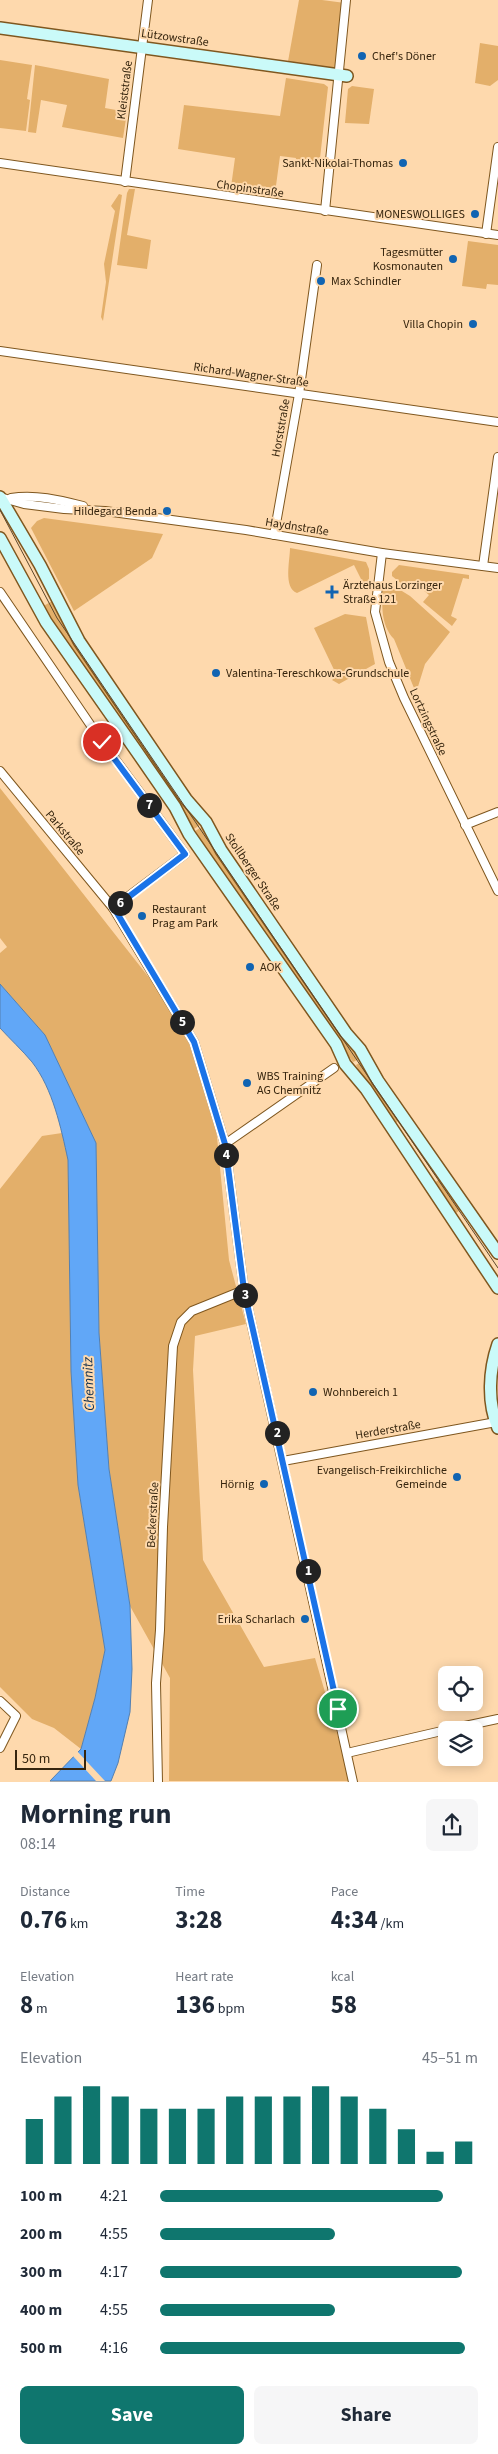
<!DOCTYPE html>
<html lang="en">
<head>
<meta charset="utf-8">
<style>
  body { margin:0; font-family:"Source Sans 3",sans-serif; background:#f6f6f7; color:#1f2937; height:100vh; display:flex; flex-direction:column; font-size:19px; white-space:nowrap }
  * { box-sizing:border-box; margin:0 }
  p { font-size:16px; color:#747a83 }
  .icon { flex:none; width:28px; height:28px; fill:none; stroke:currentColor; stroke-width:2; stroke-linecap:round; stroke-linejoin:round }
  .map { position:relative; height:1782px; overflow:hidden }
  .side { display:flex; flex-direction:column; background:#fff; flex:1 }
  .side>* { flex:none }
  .buttons { position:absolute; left:438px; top:1666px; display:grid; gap:10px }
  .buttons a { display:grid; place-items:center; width:45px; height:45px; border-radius:8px; background:#fff; box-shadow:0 2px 12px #0003; font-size:25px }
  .scale { position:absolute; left:15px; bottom:12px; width:71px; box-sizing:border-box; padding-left:5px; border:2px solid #36250e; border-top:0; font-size:14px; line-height:18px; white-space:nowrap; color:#36250e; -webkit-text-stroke:4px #fed9ad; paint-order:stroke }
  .pin { position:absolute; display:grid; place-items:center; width:42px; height:42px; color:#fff; margin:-21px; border:2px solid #fff; border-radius:50%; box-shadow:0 1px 5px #0007 }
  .km { position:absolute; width:25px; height:25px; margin:-12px; border-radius:50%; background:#222; color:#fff; font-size:14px; line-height:25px; text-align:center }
  .round { display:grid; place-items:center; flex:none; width:52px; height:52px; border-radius:8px; background:#f6f6f7 }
  .summary { display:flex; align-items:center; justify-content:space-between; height:85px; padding:0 20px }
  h1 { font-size:28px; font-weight:700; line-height:38px }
  .stats { display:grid; grid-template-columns:repeat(3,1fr); gap:8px; height:85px; padding:5px 20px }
  .stats div { display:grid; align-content:center }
  .stats b { font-size:25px; font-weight:700 }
  .stats small { font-size:14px; font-weight:400 }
  .stats p { font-size:14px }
  .chart { height:140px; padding:10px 20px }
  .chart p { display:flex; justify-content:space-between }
  .chart svg { width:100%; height:90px; margin-top:5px; stroke:#0f766e; stroke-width:6 }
  .primary-button { display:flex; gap:10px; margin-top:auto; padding:10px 20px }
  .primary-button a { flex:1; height:58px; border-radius:8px; background:#0f766e; color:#fff; font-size:20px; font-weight:700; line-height:58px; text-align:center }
  .primary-button a+a { background:#f6f6f7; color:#1f2937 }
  ul { padding:0 20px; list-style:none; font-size:16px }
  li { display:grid; grid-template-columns:80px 60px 1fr; align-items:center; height:38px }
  li i { height:12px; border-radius:6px; background:#0f766e }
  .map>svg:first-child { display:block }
  .green { fill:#e3af6a }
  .water { fill:#61a7f7; stroke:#5480b1 }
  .pier { fill:#fed9ad }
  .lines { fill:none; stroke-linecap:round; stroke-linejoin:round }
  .street-casing { stroke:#7f571f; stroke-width:10 }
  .secondary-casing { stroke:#7f571f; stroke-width:14 }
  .street { stroke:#fff; stroke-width:8 }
  .secondary { stroke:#cafaf9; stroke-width:11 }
  .tram { stroke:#5c472c; stroke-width:1 }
  .route-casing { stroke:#fff; stroke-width:10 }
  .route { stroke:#1a73e8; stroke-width:6 }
  .poi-dot { fill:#1164b2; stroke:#fed9ad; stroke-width:2 }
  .labels { text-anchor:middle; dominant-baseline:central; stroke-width:4; stroke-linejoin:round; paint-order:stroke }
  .street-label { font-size:12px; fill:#36250e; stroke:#fed9ad }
  .poi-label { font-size:12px; fill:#36250e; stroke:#fed9ad; text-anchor:start }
  .water-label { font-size:14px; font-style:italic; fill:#0f2c4b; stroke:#fed9ad }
</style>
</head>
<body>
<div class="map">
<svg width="498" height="1782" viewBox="0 0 498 1782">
  <rect width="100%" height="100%" fill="#fed9ad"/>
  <g class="green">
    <polygon points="299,0 322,0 345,3 337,75 287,67"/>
    <polygon points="480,43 498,46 498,80 490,86 475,83"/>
    <polygon points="0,60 32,65 27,99 30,100 26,131 0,128"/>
    <polygon points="35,65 109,79 105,108 127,112 123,138 62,127 67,105 41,100 36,133 28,132"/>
    <polygon points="286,78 324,84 328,87 319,167 295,164 296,158 280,156 275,193 231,187 235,158 178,149 184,105 280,116"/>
    <polygon points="352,86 374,89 369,124 345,123 348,89"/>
    <polygon points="129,189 135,189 127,235 151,240 147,269 117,265 127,193"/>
    <polygon points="119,194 122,195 103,321 101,317 106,282 104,264 115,211 111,206"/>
    <polygon points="468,241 498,245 498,285 487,284 486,289 462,286"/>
    <polygon points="44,518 163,534 152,558 74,611 31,528 37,521"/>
    <path d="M290 548 366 562 369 569V589L367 591 354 565 297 593C283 588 290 560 290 548Z"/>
    <polygon points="399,565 469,575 469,579 463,578 451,616 457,619 452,626 423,602 429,595 414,582 408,589 392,576 392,572"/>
    <path d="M389 583 410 596 450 632 425 664 416 693 394 639C380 624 382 604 383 584Z"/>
    <polygon points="54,600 197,819 200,825 194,829 190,824 187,826 40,608"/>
    <polygon points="345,614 366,617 375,664 339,684 332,680 337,676 314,628"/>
    <polygon points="0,788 191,1031 213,1096 229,1260 246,1324 195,1336 193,1370 203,1560 264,1667 315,1658 351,1781 169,1781 170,1678 130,1606 109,1469 99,1333 96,1143 45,1035 0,984 0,953 7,947 0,938"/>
    <polygon points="202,827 204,831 207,829 358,1050 355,1053 359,1059 353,1062 350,1058 346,1060 195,838 197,836 195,831"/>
    <polygon points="361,1062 401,1119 393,1125 355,1071 358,1069 356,1065"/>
    <polygon points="62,1133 68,1160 71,1371 78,1485 105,1650 95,1698 81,1749 54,1728 32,1719 0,1687 0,1189 42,1136"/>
    <polygon points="441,1178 463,1208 452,1216 433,1184"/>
  </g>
  <path class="water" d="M0 984 45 1035 96 1143 99 1333 109 1469 130 1606 132 1669 130 1712 118 1763 111 1781H50L81 1749 95 1698 105 1650 78 1485 71 1371 68 1160C61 1128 53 1089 32 1062 22 1050 10 1039 0 1028Z"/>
  <polygon class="pier" points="76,1750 105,1781 96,1781 72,1755"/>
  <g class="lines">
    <g class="street-casing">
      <g id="street">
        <polyline points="0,163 498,235"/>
        <polyline points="125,182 148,0"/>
        <polyline points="325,211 346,0"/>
        <polyline points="486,234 498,147"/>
        <polyline points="0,351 498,422"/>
        <polyline points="0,497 24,504 64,509 105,511 246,530 382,553 498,568"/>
        <path d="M11 498C35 494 59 500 83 506"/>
        <polyline points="274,535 299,394 317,265"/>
        <polyline points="382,553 375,612 389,662 404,698 498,891"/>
        <polyline points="483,566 498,457"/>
        <polyline points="0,592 98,736 185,854 113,908"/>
        <polyline points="0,771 113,908 194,1042 225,1144 244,1290 353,1782"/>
        <polyline points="465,825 498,812"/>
        <polyline points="225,1144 334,1068"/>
        <polyline points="283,1461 496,1422"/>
        <polyline points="0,1701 16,1716 0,1748"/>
        <polyline points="446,1730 498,1719"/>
        <polyline points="347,1753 446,1730"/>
        <polyline points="158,1782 156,1683 160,1630 163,1527 173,1346 181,1322 192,1311 244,1290"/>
      </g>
    </g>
    <g class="secondary-casing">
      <g id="secondary">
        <polyline points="0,28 347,76"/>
        <polyline points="0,497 40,565 79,641 186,799 206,822 221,850 346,1033 360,1049 378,1081 498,1253"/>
        <polyline points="0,538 46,622 137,752 175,807 189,834 336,1044 345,1064 366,1089 498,1288"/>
        <path d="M498 1344C489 1370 487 1402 498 1428"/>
      </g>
    </g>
    <use href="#street" class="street"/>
    <use href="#secondary" class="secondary"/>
    <polyline class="tram" points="0,510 57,618 498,1268"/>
  </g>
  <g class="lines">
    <g class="route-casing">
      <polyline id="route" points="102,742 185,854 114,908 194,1042 225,1144 244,1290 338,1709"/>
    </g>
    <use href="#route" class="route"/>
  </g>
  <g class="poi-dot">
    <circle cx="362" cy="56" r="5"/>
    <circle cx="403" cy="163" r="5"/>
    <circle cx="475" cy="214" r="5"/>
    <circle cx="453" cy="259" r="5"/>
    <circle cx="321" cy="281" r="5"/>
    <circle cx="473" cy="324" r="5"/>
    <circle cx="167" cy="511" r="5"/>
    <path d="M329.5 584.5h5v5h5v5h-5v5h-5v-5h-5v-5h5z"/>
    <circle cx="216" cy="673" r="5"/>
    <circle cx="142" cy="916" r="5"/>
    <circle cx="250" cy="967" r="5"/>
    <circle cx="247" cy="1083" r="5"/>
    <circle cx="313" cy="1392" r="5"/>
    <circle cx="457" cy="1477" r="5"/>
    <circle cx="264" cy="1484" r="5"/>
    <circle cx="305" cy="1619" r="5"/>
  </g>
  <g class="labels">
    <g class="street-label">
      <text transform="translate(175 38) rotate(8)">Lützowstraße</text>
      <text transform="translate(125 90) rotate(-83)">Kleiststraße</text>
      <text transform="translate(250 189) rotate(8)">Chopinstraße</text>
      <text transform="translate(251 375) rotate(8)">Richard-Wagner-Straße</text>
      <text transform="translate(281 428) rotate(-80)">Horststraße</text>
      <text transform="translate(297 527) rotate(9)">Haydnstraße</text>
      <text transform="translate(428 722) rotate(65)">Lortzingstraße</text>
      <text transform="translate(65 833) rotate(50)">Parkstraße</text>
      <text transform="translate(253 872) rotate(56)">Stollberger Straße</text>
      <text transform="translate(388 1430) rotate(-10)">Herderstraße</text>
      <text transform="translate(153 1515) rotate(-87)">Beckerstraße</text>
    </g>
    <g class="poi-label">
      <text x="372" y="56">Chef's Döner</text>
      <text x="393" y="163" text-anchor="end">Sankt-Nikolai-Thomas</text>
      <text x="465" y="214" text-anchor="end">MONESWOLLIGES</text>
      <text x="443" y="252" text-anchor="end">Tagesmütter<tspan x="443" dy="14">Kosmonauten</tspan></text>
      <text x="331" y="281">Max Schindler</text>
      <text x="463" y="324" text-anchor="end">Villa Chopin</text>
      <text x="157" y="511" text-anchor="end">Hildegard Benda</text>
      <text x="343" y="585">Ärztehaus Lorzinger<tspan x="343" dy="14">Straße 121</tspan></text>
      <text x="226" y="673">Valentina-Tereschkowa-Grundschule</text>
      <text x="152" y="909">Restaurant<tspan x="152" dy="14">Prag am Park</tspan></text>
      <text x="260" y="967">AOK</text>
      <text x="257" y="1076">WBS Training<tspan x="257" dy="14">AG Chemnitz</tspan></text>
      <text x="323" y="1392">Wohnbereich 1</text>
      <text x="447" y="1470" text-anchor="end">Evangelisch-Freikirchliche<tspan x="447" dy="14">Gemeinde</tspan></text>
      <text x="254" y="1484" text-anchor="end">Hörnig</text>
      <text x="295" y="1619" text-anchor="end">Erika Scharlach</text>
    </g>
    <g class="water-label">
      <text transform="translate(89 1384) rotate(-92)">Chemnitz</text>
    </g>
  </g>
</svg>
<div class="buttons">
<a><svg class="icon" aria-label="locate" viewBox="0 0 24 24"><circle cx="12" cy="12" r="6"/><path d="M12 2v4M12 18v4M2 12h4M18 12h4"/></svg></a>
<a><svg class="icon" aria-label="layers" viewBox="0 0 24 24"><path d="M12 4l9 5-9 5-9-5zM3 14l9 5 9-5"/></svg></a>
</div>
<div class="scale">50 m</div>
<div class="pin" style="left:338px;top:1709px;background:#1e9e55"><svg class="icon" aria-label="arrive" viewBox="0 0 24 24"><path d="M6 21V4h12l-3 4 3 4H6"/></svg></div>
<div class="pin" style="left:102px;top:742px;background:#d93025"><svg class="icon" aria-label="check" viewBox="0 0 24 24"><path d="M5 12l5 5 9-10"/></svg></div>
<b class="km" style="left:308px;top:1571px">1</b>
<b class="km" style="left:277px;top:1433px">2</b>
<b class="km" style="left:245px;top:1295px">3</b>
<b class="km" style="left:226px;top:1155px">4</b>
<b class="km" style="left:182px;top:1022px">5</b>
<b class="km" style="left:120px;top:903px">6</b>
<b class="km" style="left:149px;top:805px">7</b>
</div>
<section class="side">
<div class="summary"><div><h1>Morning run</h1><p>08:14</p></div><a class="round"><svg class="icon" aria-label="share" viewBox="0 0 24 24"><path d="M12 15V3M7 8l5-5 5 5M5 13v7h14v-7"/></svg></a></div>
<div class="stats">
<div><p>Distance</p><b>0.76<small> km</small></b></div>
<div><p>Time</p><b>3:28</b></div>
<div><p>Pace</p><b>4:34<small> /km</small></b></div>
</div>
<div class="stats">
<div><p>Elevation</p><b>8<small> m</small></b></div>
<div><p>Heart rate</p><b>136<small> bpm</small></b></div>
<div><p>kcal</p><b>58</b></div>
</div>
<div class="chart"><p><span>Elevation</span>45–51 m</p>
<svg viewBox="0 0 160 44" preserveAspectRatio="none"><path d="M5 44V22M15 44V11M25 44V6M35 44V11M45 44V17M55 44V17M65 44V17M75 44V11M85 44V11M95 44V11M105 44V6M115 44V11M125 44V17M135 44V27M145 44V38M155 44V33"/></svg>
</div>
<ul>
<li><b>100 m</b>4:21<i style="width:89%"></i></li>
<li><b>200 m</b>4:55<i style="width:55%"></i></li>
<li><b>300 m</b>4:17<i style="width:95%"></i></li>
<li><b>400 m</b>4:55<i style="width:55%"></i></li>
<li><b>500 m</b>4:16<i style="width:96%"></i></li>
</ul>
<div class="primary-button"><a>Save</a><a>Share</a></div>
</section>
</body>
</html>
